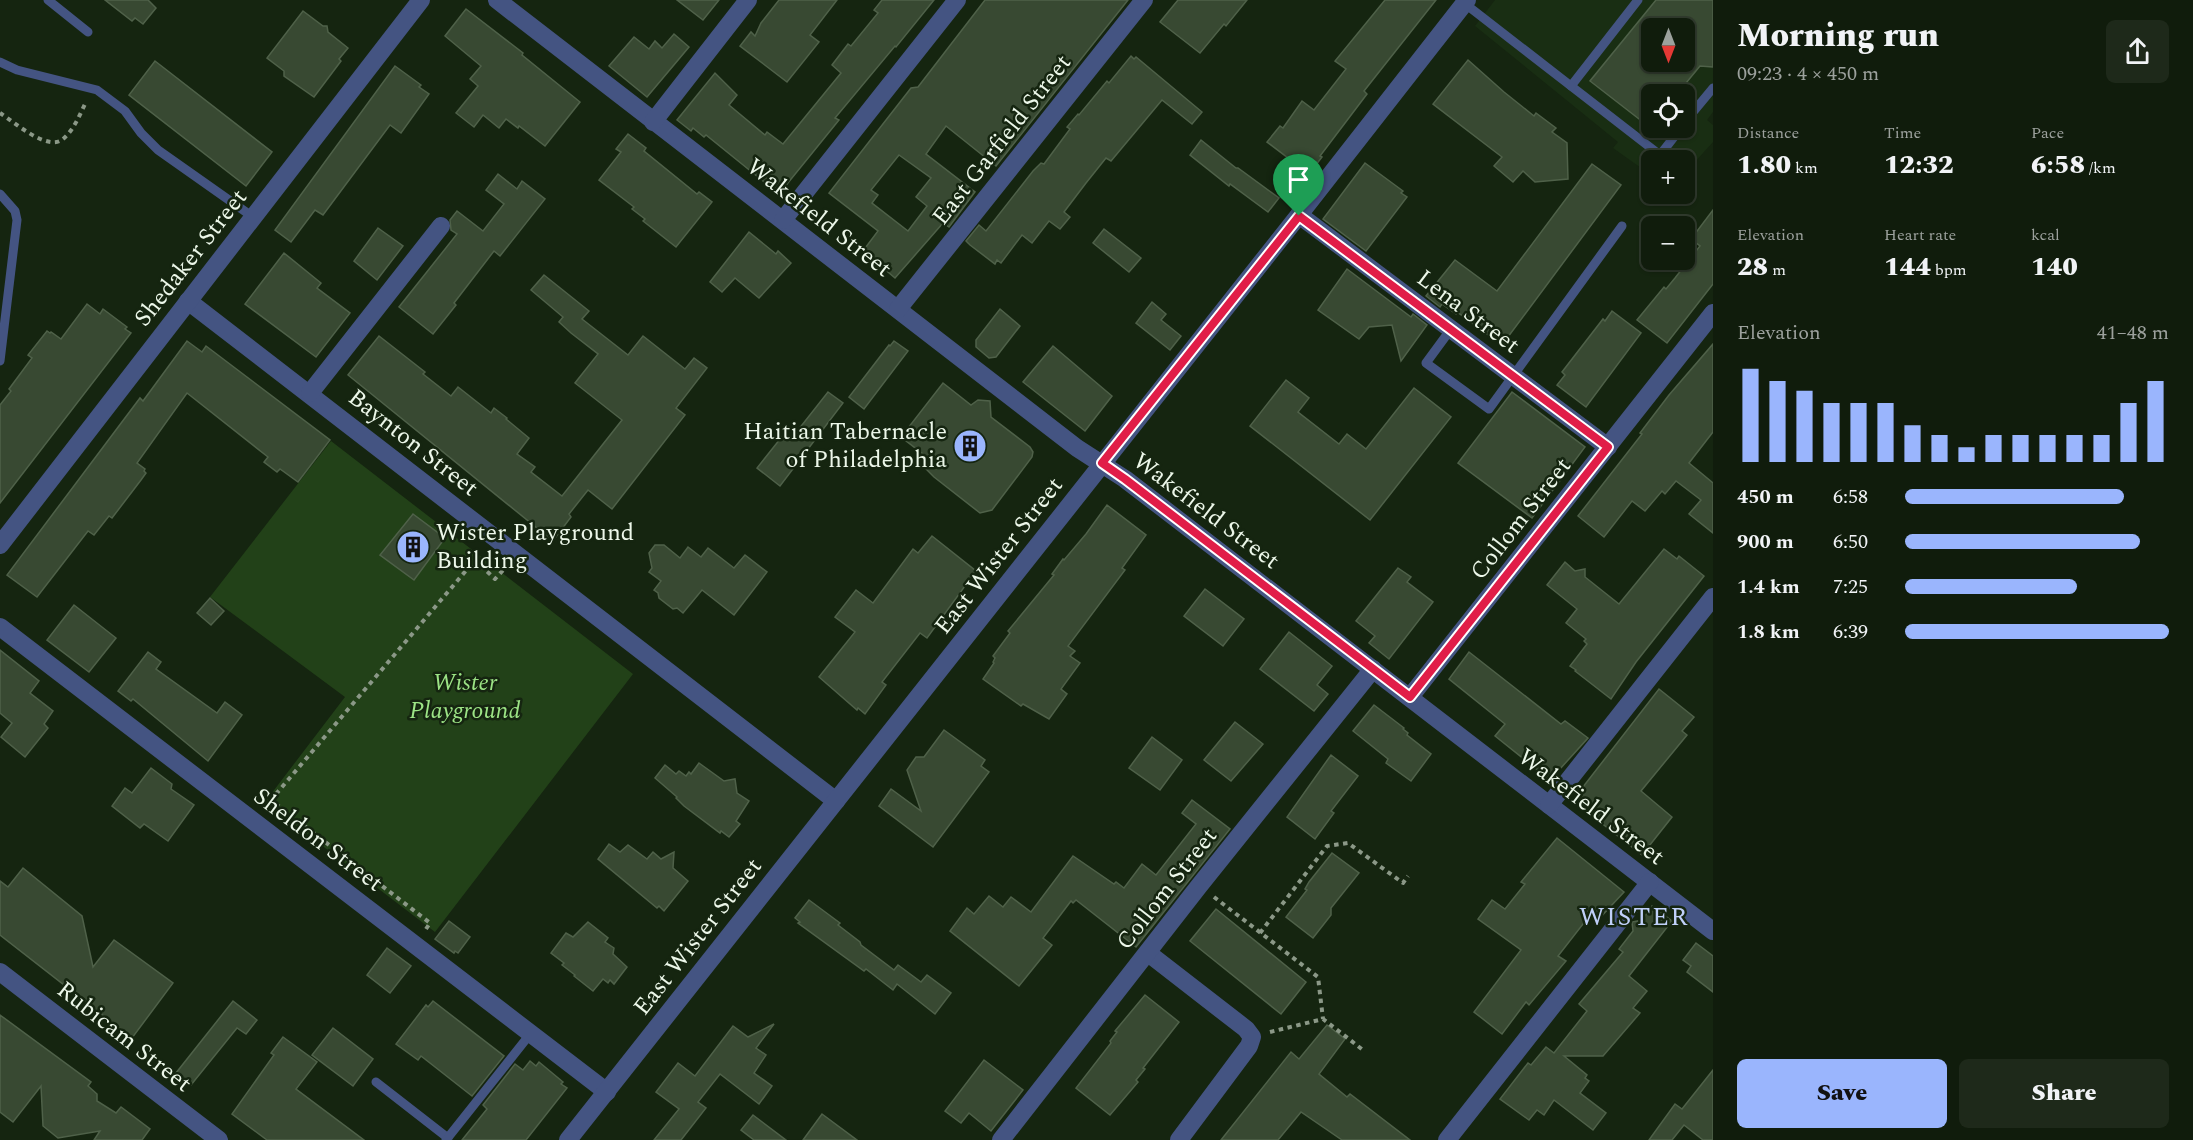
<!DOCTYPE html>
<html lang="en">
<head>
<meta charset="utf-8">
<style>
  body { margin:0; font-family:Spectral,serif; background:#1e291a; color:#f1f3f6; height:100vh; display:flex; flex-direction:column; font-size:22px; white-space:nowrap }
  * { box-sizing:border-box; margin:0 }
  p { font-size:20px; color:#9ca19d }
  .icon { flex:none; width:33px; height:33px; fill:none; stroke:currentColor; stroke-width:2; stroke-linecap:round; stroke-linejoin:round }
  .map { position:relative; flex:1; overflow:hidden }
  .details { display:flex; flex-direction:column; background:#101c0c; width:480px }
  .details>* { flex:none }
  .needle { width:39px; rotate:180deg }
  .buttons { position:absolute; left:1641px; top:18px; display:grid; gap:12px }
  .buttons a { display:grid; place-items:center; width:54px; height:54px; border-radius:9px; background:#101c0c; box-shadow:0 2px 4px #0004,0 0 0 2px #303a2d; font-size:30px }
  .pin { position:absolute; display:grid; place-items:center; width:51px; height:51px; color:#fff; margin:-62px -26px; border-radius:50% 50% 50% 0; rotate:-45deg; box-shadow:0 0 6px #0007 }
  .pin .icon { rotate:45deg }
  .round { display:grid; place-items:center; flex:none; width:63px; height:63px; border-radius:9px; background:#1e291a }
  .head { display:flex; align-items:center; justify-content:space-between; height:102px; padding:0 24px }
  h1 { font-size:33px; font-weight:800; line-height:45px }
  .metrics { display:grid; grid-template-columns:repeat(3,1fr); gap:9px; height:102px; padding:6px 24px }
  .metrics div { display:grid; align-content:center }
  .metrics b { font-size:26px; font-weight:800 }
  .metrics small { font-size:16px; font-weight:400 }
  .metrics p { font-size:16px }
  .chart { height:168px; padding:12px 24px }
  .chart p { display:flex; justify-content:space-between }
  .chart svg { width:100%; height:108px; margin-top:6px; stroke:#9ab5fd; stroke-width:6 }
  .action { display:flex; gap:12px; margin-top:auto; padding:12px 24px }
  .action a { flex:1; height:69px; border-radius:9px; background:#9ab5fd; color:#111; font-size:24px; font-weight:800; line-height:69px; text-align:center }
  .action a+a { background:#1e291a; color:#f1f3f6 }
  ul { padding:0 24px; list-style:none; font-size:20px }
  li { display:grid; grid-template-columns:96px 72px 1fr; align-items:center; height:45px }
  li i { height:15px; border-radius:8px; background:#9ab5fd }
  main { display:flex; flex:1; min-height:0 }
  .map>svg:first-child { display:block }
  .built { fill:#192e13; fill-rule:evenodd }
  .green { fill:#224118 }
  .building { fill:#384932; stroke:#4f6149; stroke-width:1.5; fill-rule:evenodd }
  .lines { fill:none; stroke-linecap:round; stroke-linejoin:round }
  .path { stroke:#8b9887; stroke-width:4; stroke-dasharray:4.5 4.5; stroke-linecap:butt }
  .lane { stroke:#445482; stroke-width:9 }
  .street { stroke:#445482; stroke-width:18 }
  .route-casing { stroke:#fff; stroke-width:12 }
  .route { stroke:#e11d48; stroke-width:8 }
  .labels { text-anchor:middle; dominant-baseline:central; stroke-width:5; stroke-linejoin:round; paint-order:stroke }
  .street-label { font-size:24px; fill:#ecf7e9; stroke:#152510 }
  .poi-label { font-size:24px; fill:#ecf7e9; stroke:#152510; text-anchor:end }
  .park-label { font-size:24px; font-style:italic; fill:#9ce485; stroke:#152510 }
  .neighbourhood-label { font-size:26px; letter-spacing:1.5px; fill:#c0d0f9; stroke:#152510 }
</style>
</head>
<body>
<main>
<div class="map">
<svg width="1713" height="1140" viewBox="0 0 1713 1140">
  <rect width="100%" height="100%" fill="#152510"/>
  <path class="built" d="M1495 0H1713V112L1707 120 1713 125V142L1685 173 1684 160H1652L1651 175 1613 148 1618 142 1475 26ZM1652 28H1684V62H1652ZM1652 94H1684V128H1652Z"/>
  <polygon class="green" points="331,441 633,674 435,932 265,802 345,697 210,597"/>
  <g class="building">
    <polygon points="105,0 148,0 156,8 143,24 135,18 132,21"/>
    <polygon points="677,0 719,0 703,20"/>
    <polygon points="779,0 837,0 810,35 819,42 787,82 740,46 751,32 755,36 761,23"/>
    <polygon points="882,0 934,0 896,47 895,46 835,118 839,120 779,194 706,135 704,137 693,128 691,131 677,120 715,73 737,95 729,105 765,135 767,132 783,144 841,73 832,65 848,44 851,46 878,13 874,10"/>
    <path d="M985 0H1128L996 166 946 126 926 154 975 192 949 227 943 223 895 278 863 251 878 231 829 193 911 88 918 87ZM899 155 931 178 916 197 927 206 908 231 872 203 878 195 871 190Z"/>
    <polygon points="1178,0 1247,0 1226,26 1224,24 1200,53 1160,22"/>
    <polygon points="1385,0 1436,0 1364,91 1367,94 1320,156 1322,157 1309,174 1267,142 1280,126 1283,128 1302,101 1314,110 1346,69 1335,61"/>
    <path d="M1656 0H1713V67L1700 66 1677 94H1652V129L1590 81ZM1652 28H1684V62H1652Z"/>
    <polygon points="466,9 523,53 522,55 580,102 545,146 519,126 518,128 506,119 499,128 483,115 474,127 456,113 478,86 470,79 481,66 445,36"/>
    <polygon points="303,11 323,26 327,26 328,32 348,48 339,59 341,61 314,97 284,76 284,71 267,58"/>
    <polygon points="674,34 689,47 647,97 609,66 634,37 649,49 655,41 662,48"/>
    <polygon points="1131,56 1134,59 1136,57 1202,112 1192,124 1162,100 1111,161 1106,158 1086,183 1064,212 1070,217 1060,229 1049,221 1032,243 1022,235 1001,263 997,260 995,264 970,245 966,241 979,225 986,231 1033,171 1041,163 1044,164 1070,129 1067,127 1078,114 1079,115 1107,81 1109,83"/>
    <polygon points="1468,60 1504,92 1534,116 1536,113 1556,128 1552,132 1567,143 1568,179 1535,182 1523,171 1513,182 1494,166 1502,157 1433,104"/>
    <polygon points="155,61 272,152 246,186 129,95"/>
    <polygon points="395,66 421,85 419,87 429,94 401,133 390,125 323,215 315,210 291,242 275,230"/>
    <polygon points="628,134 646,148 644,151 697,194 699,192 712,202 676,247 643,221 645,219 632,209 634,207 599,180 621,152 616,149"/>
    <polygon points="1201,140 1236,168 1238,168 1279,198 1268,212 1230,184 1229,186 1190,155"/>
    <polygon points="1365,163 1403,191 1401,193 1407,197 1366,251 1323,219"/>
    <polygon points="1592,164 1621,185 1502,345 1457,312 1456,314 1442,304 1440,307 1426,296 1455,260 1497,291"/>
    <polygon points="498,174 517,189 522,181 545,199 500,256 494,251 454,303 456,305 433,334 399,307 457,234 451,230 450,220 457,211 483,231 504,204 486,190"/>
    <polygon points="1713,210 1713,284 1667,343 1637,320 1664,287 1666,289 1675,278 1700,246 1691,239"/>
    <polygon points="378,228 403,246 377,280 354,261"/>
    <polygon points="1104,229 1141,258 1129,272 1093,243"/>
    <polygon points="749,232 776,254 778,251 791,263 759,298 735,278 722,292 710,282"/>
    <polygon points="284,253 321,283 317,288 350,313 316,357 245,304"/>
    <polygon points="1347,269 1411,317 1413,314 1427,325 1401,361 1392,325 1369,327 1359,339 1318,310"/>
    <polygon points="544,275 589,311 582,319 628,355 643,336 685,369 694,358 707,368 676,408 685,415 612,509 588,490 569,514 571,517 553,541 348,375 379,336 425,372 423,374 451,396 458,387 491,413 494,408 507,418 506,419 529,438 517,454 535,467 531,472 562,496 622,420 575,383 598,354 571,333 559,322 563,317 531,290"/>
    <polygon points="1152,302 1166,314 1161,320 1181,336 1170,350 1136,323"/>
    <polygon points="87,304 100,314 103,309 127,327 125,329 131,333 0,503 0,405 11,391 9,389 32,358 28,355 47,331 50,333 51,332 61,339"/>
    <polygon points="1000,309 1020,326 996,357 989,358 976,347 976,340"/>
    <polygon points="1612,311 1641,333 1586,407 1557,385 1565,375 1562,372 1603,319 1605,321"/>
    <polygon points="187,341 202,352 206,346 330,440 298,482 280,469 277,472 264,462 268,457 187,393 137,463 145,469 144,471 146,473 141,480 112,518 109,516 94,535 88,531 37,597 7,575 140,398 143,401"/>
    <polygon points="894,341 908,351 864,409 849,397 889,345 890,346"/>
    <polygon points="1713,344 1713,432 1689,463 1713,483 1713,533 1689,514 1701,500 1676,481 1665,494 1662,491 1645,511 1632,501 1604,537 1578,516 1642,434 1640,433 1669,395"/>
    <polygon points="1053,346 1112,396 1085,431 1023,382"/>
    <polygon points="1286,380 1309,398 1298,412 1339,444 1347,434 1366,449 1414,388 1451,417 1370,520 1250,426"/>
    <polygon points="943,383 971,405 978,400 990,401 991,417 1030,447 1033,452 1032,457 992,510 980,513 934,477 926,469 932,461 901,437"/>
    <polygon points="828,392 843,403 780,486 757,468 784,434 791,439"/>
    <polygon points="1512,392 1585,447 1532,518 1458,463"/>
    <polygon points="1107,505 1146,535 1122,568 1125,570 1068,646 1075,651 1070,656 1080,663 1061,689 1067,694 1049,719 1023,704 1021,706 983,679 994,663 993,662 995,658 993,656 1010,633 1008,631 1054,575 1052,574 1063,559 1064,560 1086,534"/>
    <polygon points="413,514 445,538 414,580 380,555"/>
    <polygon points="932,536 976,571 927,638 920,633 882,682 886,685 865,714 858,708 857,710 819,677 855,632 835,617 856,590 873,603 913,549 918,553"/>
    <polygon points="655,545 664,545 680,558 688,547 701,557 708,548 734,568 745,555 767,572 734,615 702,590 683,613 677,608 673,609 659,598 658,593 654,590 661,581 649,572 652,568 649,553"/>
    <polygon points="1664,549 1677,559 1679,556 1704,576 1636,662 1611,699 1575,671 1576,670 1570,666 1587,644 1584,641 1586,639 1566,623 1577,609 1547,585 1565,562 1575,571 1585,569 1585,577 1619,604"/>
    <polygon points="1398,568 1411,577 1407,582 1433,602 1389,659 1369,643 1375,636 1356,621"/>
    <polygon points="1205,589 1244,619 1223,646 1184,616"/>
    <polygon points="210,598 224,611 211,625 197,613"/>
    <polygon points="74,605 116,638 89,672 47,640"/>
    <polygon points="1289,632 1332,666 1317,685 1328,694 1314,711 1260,669"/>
    <polygon points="0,650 39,681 30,693 53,711 44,724 48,728 25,757 1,737 12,723 0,713"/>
    <polygon points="148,652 161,662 156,669 217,713 225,702 242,715 208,761 133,699 131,701 118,691"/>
    <polygon points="1469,652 1561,724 1565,721 1588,738 1550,780 1495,736 1505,724 1449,679"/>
    <polygon points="1659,689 1694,717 1682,731 1687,735 1641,791 1672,817 1642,855 1586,811 1578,803 1576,796"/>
    <polygon points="1374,705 1404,728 1403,729 1408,733 1407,735 1431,754 1411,781 1386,763 1388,759 1353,731"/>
    <polygon points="1235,722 1263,744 1231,781 1204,760"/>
    <polygon points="944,730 985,760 981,766 989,772 933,847 879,806 891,789 921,811 907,770 916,757 924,757"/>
    <polygon points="1152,737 1182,760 1160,790 1129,768"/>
    <polygon points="1331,755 1358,776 1331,811 1334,813 1315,839 1287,817"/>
    <polygon points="699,763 724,781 735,779 737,793 749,801 736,821 740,824 729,837 721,831 720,833 684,806 676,798 677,797 655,778 665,765 676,774 679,771 686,776 689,772 691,774"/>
    <polygon points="151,768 172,784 171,789 194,805 168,841 144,824 140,828 112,806 125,788 132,793"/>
    <polygon points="1192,800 1230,829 1136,947 1076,900 1073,903 1071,901 1043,938 1052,945 1019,986 950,931 967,908 974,914 989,896 1003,907 1011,897 1031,912 1073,856 1114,884 1116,882 1124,888 1142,864 1156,875 1196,824 1182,813"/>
    <polygon points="1557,838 1624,892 1597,921 1590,915 1558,956 1566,961 1529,1005 1526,1002 1502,1034 1474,1012 1521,950 1478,919 1492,900 1505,909 1525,884 1521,882"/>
    <polygon points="609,844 620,852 628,845 647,859 653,852 661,859 674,852 673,868 688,881 664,911 659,906 657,908 598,859"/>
    <polygon points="1332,853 1359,873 1331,908 1331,915 1313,938 1286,917 1307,890 1305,889 1309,882"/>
    <polygon points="23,868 82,916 93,967 114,940 173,983 132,1038 0,935 0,881 8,887"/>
    <polygon points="809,900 840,923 838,925 860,942 861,945 894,970 898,965 921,982 927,975 951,993 935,1014 897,984 893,990 866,969 864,971 798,923 800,922 795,918"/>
    <polygon points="1652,906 1672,921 1629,976 1647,991 1633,1008 1640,1013 1603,1056 1564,1056 1587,1075 1585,1078 1589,1081 1580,1093 1606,1113 1593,1130 1554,1100 1544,1115 1537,1110 1529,1120 1500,1099 1528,1063 1531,1065 1546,1047 1554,1053 1587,1011 1579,1004 1623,952 1619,949 1633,931 1632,922 1642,920"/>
    <polygon points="1216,909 1306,982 1281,1014 1190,941"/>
    <polygon points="449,921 470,937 458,953 455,951 454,953 435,939"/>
    <polygon points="588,922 608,938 605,942 614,948 613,954 627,967 614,984 610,980 608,983 603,979 593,991 574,976 575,975 562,965 564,963 551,953 566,933 573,937"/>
    <polygon points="1696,943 1713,956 1713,992 1687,972 1691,966 1683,960"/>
    <polygon points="387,948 411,966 390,993 367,975"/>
    <polygon points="1145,995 1179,1022 1143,1068 1145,1069 1136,1080 1138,1082 1110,1115 1076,1088 1111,1043 1110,1041 1117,1032 1115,1031"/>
    <polygon points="233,1001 257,1020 246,1034 237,1028 191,1085 176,1073"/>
    <polygon points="433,1001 504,1056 472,1096 421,1056 418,1060 396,1044 426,1005 428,1007"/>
    <polygon points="0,1015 91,1082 88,1086 97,1094 97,1101 116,1113 121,1107 150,1129 142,1140 94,1140 100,1131 58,1138 43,1126 41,1086 13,1122 0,1112"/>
    <polygon points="774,1024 756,1048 766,1055 754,1073 772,1086 759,1104 720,1074 698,1102 706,1108 681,1140 654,1140 679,1109 656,1092 678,1063 695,1076 733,1026 748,1037"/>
    <polygon points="1327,1025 1345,1039 1319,1074 1347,1097 1350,1094 1410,1140 1342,1140 1301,1112 1278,1140 1221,1140 1291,1052 1299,1059"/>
    <polygon points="333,1028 373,1059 353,1086 312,1055"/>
    <polygon points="283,1037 317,1062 296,1089 364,1140 267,1140 232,1114 274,1055 271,1053"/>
    <polygon points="984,1060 1023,1090 991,1131 969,1113 961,1123 945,1111"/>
    <polygon points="530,1061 536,1066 539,1062 563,1082 561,1084 567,1088 526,1140 462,1140 487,1109 483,1105 515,1064 523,1070"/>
    <polygon points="1713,1070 1713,1140 1703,1140 1684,1125 1672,1140 1649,1140 1675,1104 1682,1109"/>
    <polygon points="822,1114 857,1140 803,1140"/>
    <polygon points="753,1115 786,1140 754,1140 741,1130"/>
  </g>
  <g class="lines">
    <g class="path">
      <path d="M0 113C14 122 48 152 63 139 74 130 80 114 86 102"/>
      <polyline points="1214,897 1318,977 1323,1019"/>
      <polyline points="426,929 430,923 271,800 475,560 495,579 505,568"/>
      <polyline points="1260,933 1327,846 1348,843 1403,883 1408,876"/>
      <polyline points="1270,1032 1323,1019 1363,1050"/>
    </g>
    <g class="lane">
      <polyline points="48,0 88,32"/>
      <polyline points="1638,0 1571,86 1660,155 1681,128"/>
      <polyline points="1464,3 1571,86"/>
      <polyline points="0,62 17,70 97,90 125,111 141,133 158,150 253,217"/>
      <polyline points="1684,123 1713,88"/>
      <polyline points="0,194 15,211 17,220 0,361"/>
      <polyline points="1451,329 1426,363 1489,409 1622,226"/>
      <polyline points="376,1082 448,1138"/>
      <polyline points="446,1140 531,1033"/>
    </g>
    <g class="street">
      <polyline points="497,0 1077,448 1125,479 1713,931"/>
      <polyline points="653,122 748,0"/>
      <polyline points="1299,215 1608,447"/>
      <polyline points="783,220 957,0"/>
      <polyline points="188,301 836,801"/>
      <polyline points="898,309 1144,0"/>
      <polyline points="310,393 441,226"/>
      <polyline points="0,545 421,0"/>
      <polyline points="0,627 607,1092"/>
      <polyline points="1410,697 1713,313"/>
      <polyline points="1549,805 1713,597"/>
      <polyline points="1148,953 1246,1029 1252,1037 1249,1046 1179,1140"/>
      <polyline points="0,972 219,1140"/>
      <polyline points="568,1140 1299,215 1467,0"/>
      <polyline points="1001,1140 1199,886 1373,669"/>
      <polyline points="1447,1140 1650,882"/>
    </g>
  </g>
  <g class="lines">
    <g class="route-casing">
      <polygon id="route" points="1299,216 1608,447 1410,697 1125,479 1102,463"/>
    </g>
    <use href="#route" class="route"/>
  </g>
  <defs>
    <g id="building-disc" transform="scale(1.725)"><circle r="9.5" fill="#9ab5fd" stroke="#152510"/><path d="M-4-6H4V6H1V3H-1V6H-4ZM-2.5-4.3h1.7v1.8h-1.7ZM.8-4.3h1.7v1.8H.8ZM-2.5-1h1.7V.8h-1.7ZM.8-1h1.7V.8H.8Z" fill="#111"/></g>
  </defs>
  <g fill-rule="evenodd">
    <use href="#building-disc" x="970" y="446"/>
    <use href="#building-disc" x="413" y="547"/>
  </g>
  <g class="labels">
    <g class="street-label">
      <text transform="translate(1002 140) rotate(-52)">East Garfield Street</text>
      <text transform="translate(819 218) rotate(38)">Wakefield Street</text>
      <text transform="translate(191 258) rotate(-52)">Shedaker Street</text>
      <text transform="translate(1468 312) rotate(37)">Lena Street</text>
      <text transform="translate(413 443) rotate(38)">Baynton Street</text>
      <text transform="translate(1206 511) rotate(37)">Wakefield Street</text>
      <text transform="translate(1521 519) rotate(-52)">Collom Street</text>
      <text transform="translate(999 556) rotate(-52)">East Wister Street</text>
      <text transform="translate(1591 807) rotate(37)">Wakefield Street</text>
      <text transform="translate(318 840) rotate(37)">Sheldon Street</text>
      <text transform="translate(1167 889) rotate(-52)">Collom Street</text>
      <text transform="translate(698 937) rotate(-52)">East Wister Street</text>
      <text transform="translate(124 1037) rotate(38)">Rubicam Street</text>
    </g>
    <g class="poi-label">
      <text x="947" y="432">Haitian Tabernacle<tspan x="947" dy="28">of Philadelphia</tspan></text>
      <text x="436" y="533" text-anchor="start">Wister Playground<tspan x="436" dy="28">Building</tspan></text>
    </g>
    <g class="park-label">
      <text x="465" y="683">Wister<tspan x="465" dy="28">Playground</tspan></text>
    </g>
    <g class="neighbourhood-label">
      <text x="1634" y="917">WISTER</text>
    </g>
  </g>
</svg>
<div class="buttons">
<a><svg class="needle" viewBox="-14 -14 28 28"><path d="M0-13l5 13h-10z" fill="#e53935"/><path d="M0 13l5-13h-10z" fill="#9ca19d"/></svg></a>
<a><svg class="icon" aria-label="locate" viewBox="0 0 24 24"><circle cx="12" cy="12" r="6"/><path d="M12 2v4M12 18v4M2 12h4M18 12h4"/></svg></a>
<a>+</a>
<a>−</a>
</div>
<div class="pin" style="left:1299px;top:216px;background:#1e9e55"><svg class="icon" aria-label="arrive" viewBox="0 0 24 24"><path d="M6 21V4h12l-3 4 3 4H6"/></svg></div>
</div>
<section class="details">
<div class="head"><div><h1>Morning run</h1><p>09:23 · 4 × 450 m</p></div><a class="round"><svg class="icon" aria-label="share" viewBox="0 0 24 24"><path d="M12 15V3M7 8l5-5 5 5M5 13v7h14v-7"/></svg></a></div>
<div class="metrics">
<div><p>Distance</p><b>1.80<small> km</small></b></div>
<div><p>Time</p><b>12:32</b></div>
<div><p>Pace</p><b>6:58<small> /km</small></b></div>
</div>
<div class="metrics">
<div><p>Elevation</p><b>28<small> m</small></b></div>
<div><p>Heart rate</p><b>144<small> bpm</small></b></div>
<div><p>kcal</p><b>140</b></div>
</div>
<div class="chart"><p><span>Elevation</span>41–48 m</p>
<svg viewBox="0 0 160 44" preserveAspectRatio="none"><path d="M5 44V6M15 44V11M25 44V15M35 44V20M45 44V20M55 44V20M65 44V29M75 44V33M85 44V38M95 44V33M105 44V33M115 44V33M125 44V33M135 44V33M145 44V20M155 44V11"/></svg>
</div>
<ul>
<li><b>450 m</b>6:58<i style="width:83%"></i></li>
<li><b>900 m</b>6:50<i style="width:89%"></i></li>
<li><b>1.4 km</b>7:25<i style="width:65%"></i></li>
<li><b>1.8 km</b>6:39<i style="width:100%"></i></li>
</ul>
<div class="action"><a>Save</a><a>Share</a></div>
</section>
</main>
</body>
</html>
